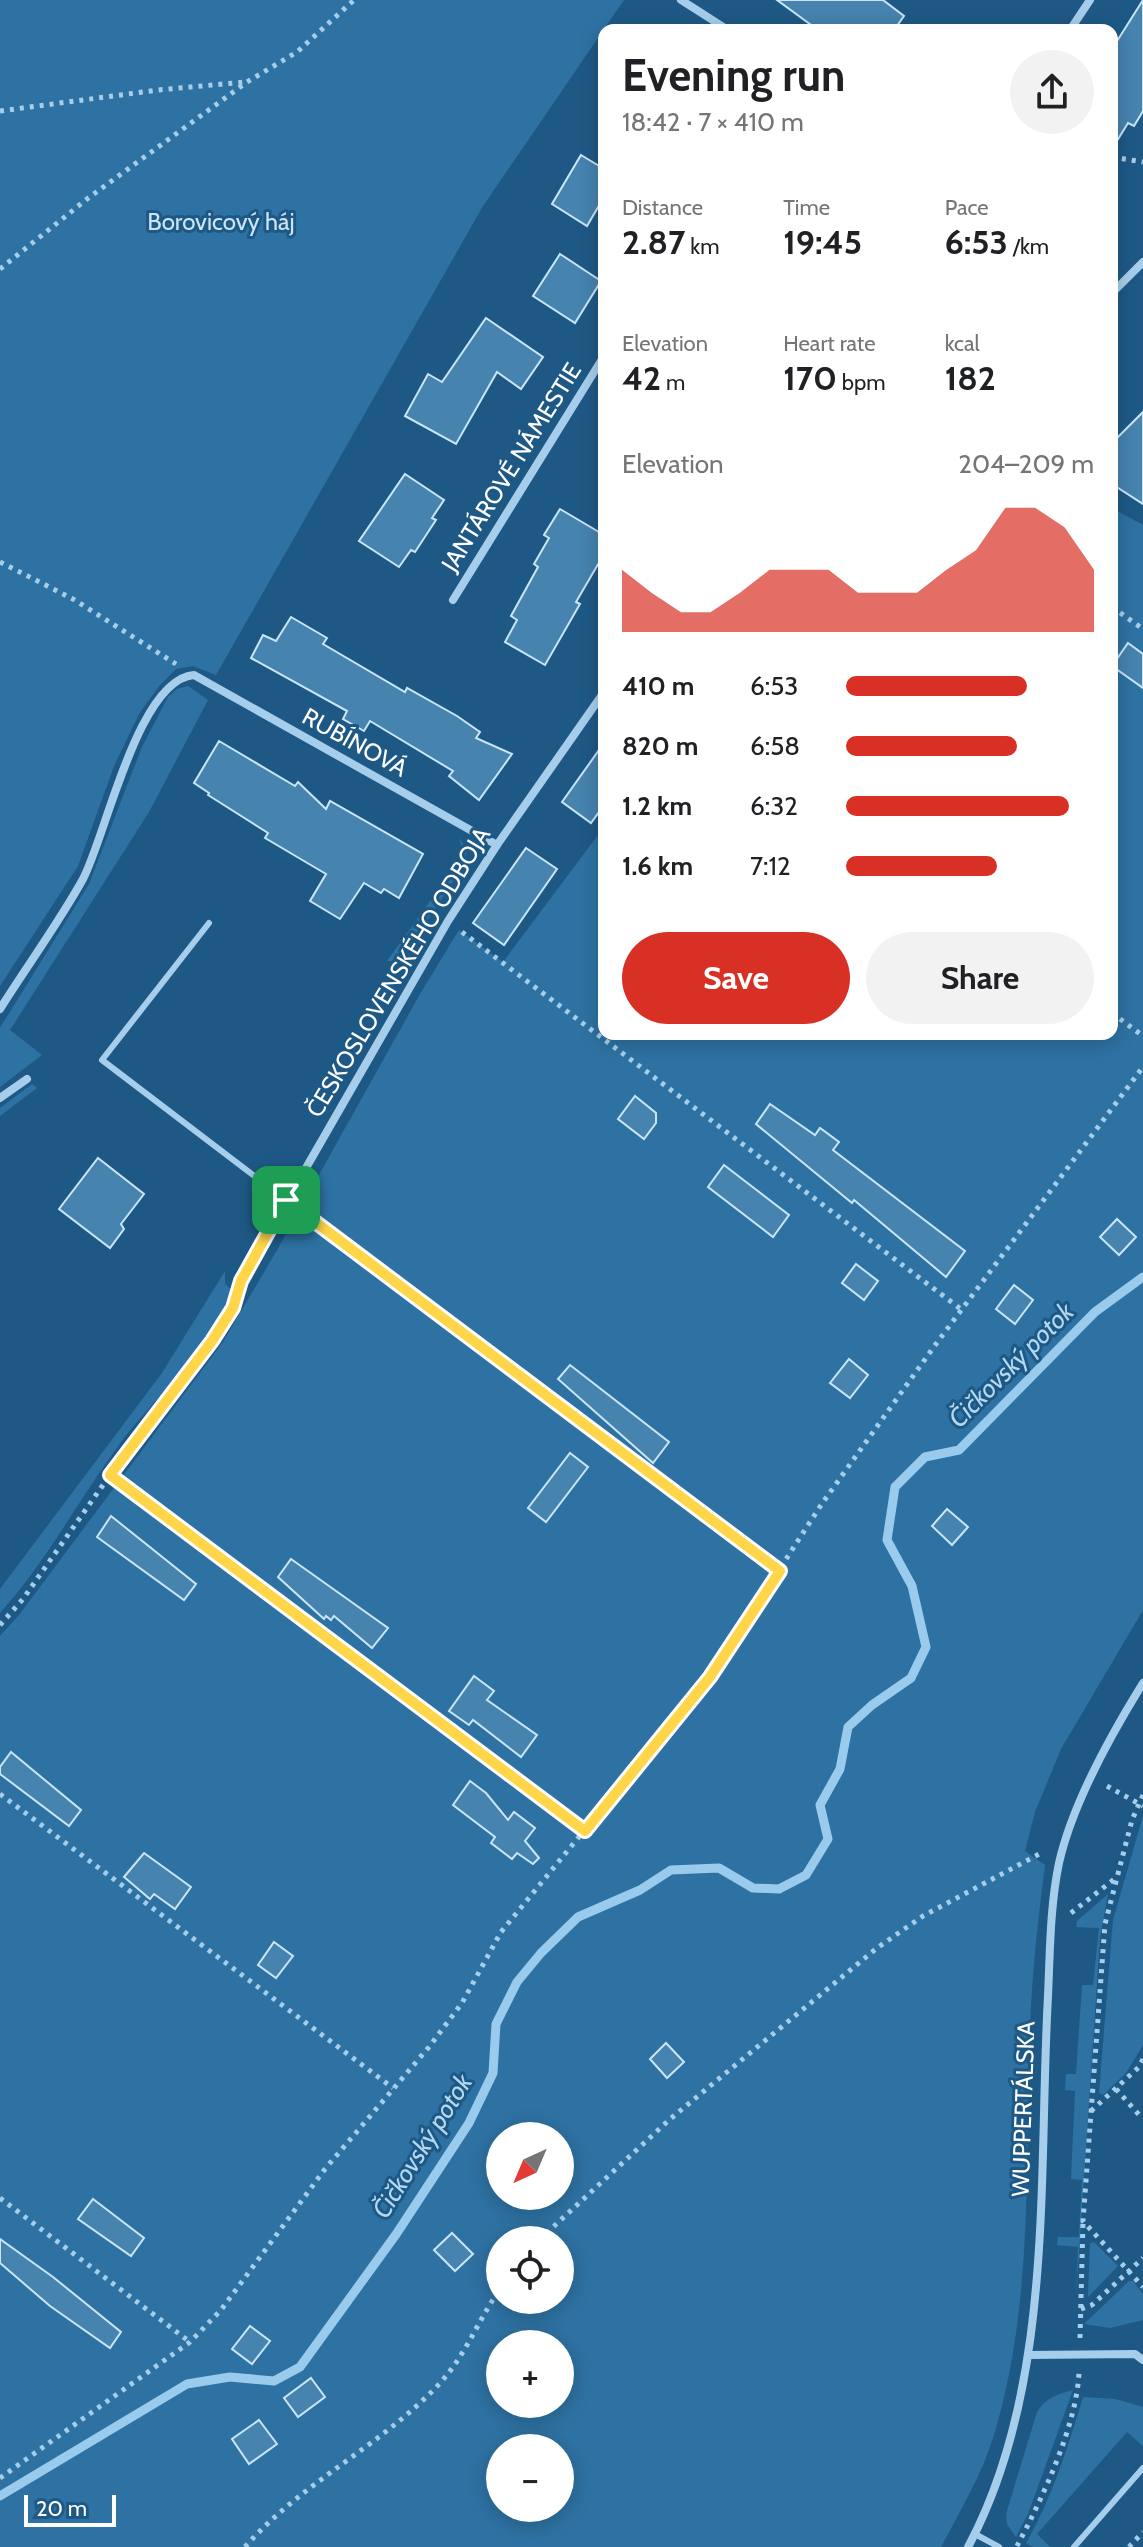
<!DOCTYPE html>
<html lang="en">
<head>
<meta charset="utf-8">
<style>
  body { margin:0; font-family:Cabin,sans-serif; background:#f2f2f2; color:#202124; height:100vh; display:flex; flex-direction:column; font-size:30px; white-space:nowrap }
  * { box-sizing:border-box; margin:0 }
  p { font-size:26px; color:#757577 }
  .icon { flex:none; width:44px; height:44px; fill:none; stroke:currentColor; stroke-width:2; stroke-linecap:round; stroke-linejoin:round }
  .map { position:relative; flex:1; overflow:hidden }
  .sheet { position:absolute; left:598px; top:24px; width:520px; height:1016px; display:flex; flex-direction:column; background:#fff; border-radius:16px; box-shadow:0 4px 20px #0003 }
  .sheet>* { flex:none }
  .needle { width:52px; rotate:224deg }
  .fabs { position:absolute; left:486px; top:2122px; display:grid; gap:16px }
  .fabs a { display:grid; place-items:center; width:88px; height:88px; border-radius:50%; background:#fff; box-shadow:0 4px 20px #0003; font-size:40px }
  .scale { position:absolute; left:24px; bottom:20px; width:92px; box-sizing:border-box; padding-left:8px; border:4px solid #fff; border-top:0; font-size:22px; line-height:28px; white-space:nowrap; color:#fff; -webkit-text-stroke:6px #1e5986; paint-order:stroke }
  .pin { position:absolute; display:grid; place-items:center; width:68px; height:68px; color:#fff; margin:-34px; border-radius:16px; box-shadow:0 4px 12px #0006 }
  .round { display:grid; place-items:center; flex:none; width:84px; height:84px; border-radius:42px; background:#f2f2f2 }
  .head { display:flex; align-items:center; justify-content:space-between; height:136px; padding:0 24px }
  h1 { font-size:44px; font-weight:800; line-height:60px }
  .figures { display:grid; grid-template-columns:repeat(3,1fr); gap:12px; height:136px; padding:8px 24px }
  .figures div { display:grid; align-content:center }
  .figures b { font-size:34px; font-weight:800 }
  .figures small { font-size:22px; font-weight:400 }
  .figures p { font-size:22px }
  .chart { height:224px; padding:16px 24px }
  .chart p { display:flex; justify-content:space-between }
  .chart svg { width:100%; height:144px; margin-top:8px; fill:#d93025; opacity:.7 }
  .cta { display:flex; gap:16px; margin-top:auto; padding:16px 24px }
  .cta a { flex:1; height:92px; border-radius:48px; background:#d93025; color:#fff; font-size:32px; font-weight:800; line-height:92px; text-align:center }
  .cta a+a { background:#f2f2f2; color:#202124 }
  ul { padding:0 24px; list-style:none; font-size:26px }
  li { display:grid; grid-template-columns:128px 96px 1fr; align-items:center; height:60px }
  li i { height:20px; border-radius:10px; background:#d93025 }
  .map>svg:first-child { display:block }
  .green { fill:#2e72a3; fill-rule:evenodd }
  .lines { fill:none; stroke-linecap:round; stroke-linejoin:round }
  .stream { stroke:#9acbec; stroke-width:9 }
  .building { fill:#4683af; stroke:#cbe5f8; stroke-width:2 }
  .path { stroke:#a6ceeb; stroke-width:5; stroke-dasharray:4 6; stroke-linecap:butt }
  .service { stroke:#a6ceeb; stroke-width:6 }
  .minor { stroke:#a6ceeb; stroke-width:8 }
  .route-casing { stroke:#fff; stroke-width:16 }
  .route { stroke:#ffd54a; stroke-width:10 }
  .labels { text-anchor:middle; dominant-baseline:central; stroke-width:6; stroke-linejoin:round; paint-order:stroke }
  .park-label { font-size:24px; fill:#cbe5f8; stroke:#1e5986 }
  .street-label { font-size:24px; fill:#fff; stroke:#1e5986 }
  .water-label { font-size:26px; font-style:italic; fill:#b2d8f2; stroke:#1e5986 }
</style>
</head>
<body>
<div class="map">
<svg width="1143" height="2547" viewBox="0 0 1143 2547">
  <rect width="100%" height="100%" fill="#1e5986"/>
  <g class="green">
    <polygon points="0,0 624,0 483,206 216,675 193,666 176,669 159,686 139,714 114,766 78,866 0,986"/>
    <path d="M1112 508 1143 525V1610L1061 1749 1035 1812 1025 1851 1045 1865C1038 1920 1032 1973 1030 2028 1025 2164 1034 2306 993 2438 981 2476 960 2511 941 2547H0V1636L19 1615 223 1342 277 1250 420 994 459 930 503 962 604 827V1034H1112ZM500 2136H560V2196H500ZM500 2240H560V2300H500ZM500 2344H560V2404H500ZM500 2448H560V2508H500Z"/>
    <polygon points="188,686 208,700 149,812 10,1030 42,1055 0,1087 0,1028 89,884 142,747 168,697 177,689"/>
    <polygon points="459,838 467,849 464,865 406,952 394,961 387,961 464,854"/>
    <polygon points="32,1084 37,1088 0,1116 0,1108"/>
    <path d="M225 1271V1284L233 1291C231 1313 208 1337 196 1354 173 1383 147 1409 124 1438 81 1495 48 1560 0 1613V1589L162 1373Z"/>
    <polygon points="1143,1816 1143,2045 1126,2073 1103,2095 1099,2093 1113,1920"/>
    <polygon points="1108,1894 1100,1938 1076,2297 1078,2247 1057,2245 1058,2237 1079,2237 1082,2180 1071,2179 1075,2091 1065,2090 1066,2074 1076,2074 1082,1985 1093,1985 1099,1928 1076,1927 1077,1921"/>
    <polygon points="1094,2242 1118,2266 1088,2297 1090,2243"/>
    <polygon points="1129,2281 1133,2281 1143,2294 1143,2320 1110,2328 1084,2324"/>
    <path d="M1073 2390 1028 2514 1016 2537 1007 2524 1006 2514 1037 2412C1045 2398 1058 2394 1073 2390Z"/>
    <path d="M1083 2397 1116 2399 1143 2407V2446L1127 2432 1037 2534 1050 2547H1033L1026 2543C1052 2498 1068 2447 1083 2397Z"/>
  </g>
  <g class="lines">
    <polyline class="stream" points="0,2496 187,2384 230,2377 274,2381 300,2367 397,2233 469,2123 493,2073 496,2024 517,1982 541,1953 578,1917 640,1890 671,1870 719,1868 753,1888 779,1889 806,1875 828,1839 820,1805 840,1769 848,1727 872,1705 911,1678 926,1647 912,1586 887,1540 895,1487 925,1457 959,1450 1095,1312 1143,1277"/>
  </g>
  <g class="building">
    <polygon points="777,0 883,0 904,16 894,30 818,30"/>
    <polygon points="1143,0 1143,111 1134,126 1128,123 1112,149 1112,49"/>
    <polygon points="581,155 604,169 604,197 587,226 552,204"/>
    <polygon points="560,254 601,281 575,323 533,296"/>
    <polygon points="486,318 543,357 521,389 497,372 456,444 405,416 428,374 442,382"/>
    <polygon points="1143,412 1143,504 1112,484 1112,443"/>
    <polygon points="405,474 444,500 432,518 436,520 415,552 411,550 399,567 359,541"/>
    <polygon points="560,509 604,535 604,554 576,602 580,604 545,665 505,642 517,620 511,616 538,567 534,564 549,538 544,535"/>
    <polygon points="291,617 327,638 323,644 405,692 407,688 457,716 480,732 476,738 512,754 479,800 449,776 453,771 370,721 364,731 343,719 347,711 251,658 263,635 276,641"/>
    <polygon points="1128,643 1143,654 1143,688 1112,666"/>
    <polygon points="219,741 295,786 298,782 326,809 330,801 423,854 399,898 384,889 381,893 364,883 340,919 310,901 326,874 265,838 268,833 208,795 209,793 194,783"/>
    <polygon points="604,743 604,805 591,823 562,802"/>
    <polygon points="526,848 557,869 504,945 473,923"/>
    <polygon points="635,1096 656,1113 656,1123 644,1139 618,1119"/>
    <polygon points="770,1104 815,1135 820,1128 839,1142 833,1150 965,1251 946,1277 854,1200 852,1203 756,1124"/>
    <polygon points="98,1158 144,1194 121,1224 124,1229 110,1248 59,1209"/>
    <polygon points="724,1165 789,1215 773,1237 708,1187"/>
    <polygon points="1117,1219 1136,1237 1119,1255 1100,1237"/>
    <polygon points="856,1264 878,1281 864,1300 842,1283"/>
    <polygon points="1014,1285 1033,1300 1015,1324 996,1309"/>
    <polygon points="849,1359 868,1375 850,1398 830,1383"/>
    <polygon points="570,1365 669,1442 653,1463 558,1379"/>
    <polygon points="570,1453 588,1467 546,1522 528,1508"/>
    <polygon points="947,1509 968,1527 952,1545 932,1526"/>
    <polygon points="111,1516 196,1584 184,1600 97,1537"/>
    <polygon points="291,1559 388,1628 372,1648 334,1616 331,1620 326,1616 324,1619 278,1577"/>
    <polygon points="474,1676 494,1691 487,1700 537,1735 521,1757 473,1720 469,1725 449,1711"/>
    <polygon points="11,1752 81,1810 69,1826 0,1774 0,1767"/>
    <polygon points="470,1781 486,1793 508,1820 514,1812 535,1828 525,1841 539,1858 533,1864 517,1853 512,1859 491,1843 495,1837 453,1805"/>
    <polygon points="144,1853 191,1887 175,1909 154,1894 150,1899 124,1877"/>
    <polygon points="274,1942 293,1956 276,1978 258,1965"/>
    <polygon points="666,2043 684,2062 667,2078 650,2059"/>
    <polygon points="93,2199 144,2238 131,2256 78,2219"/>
    <polygon points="452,2233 473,2254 455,2271 434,2250"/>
    <polygon points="0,2239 53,2277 121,2332 110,2348 50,2306 0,2263"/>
    <polygon points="250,2326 270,2341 252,2364 232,2349"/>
    <polygon points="311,2378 325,2397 298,2417 284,2398"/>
    <polygon points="259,2420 277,2444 249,2464 232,2439"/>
  </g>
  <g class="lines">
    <g class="path">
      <polyline points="0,111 158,90 245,82"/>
      <polyline points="1112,157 1143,162"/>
      <polyline points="0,269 87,199 247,82 297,52 354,0"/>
      <polyline points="0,562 73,599 176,664"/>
      <polyline points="1112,607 1143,629"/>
      <polyline points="462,932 962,1310"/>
      <polyline points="1112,1013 1143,1036"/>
      <polyline points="302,1213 780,1571"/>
      <polyline points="110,1475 585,1831"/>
      <polyline points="0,1625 23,1599 110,1475 212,1341 233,1308 236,1297"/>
      <polyline points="1107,1786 1143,1806"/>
      <polyline points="0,1794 393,2088"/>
      <polyline points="1143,1795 1132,1820 1105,1924 1083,2221 1143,2287"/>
      <polyline points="1071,1913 1117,1877"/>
      <polyline points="1116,2089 1141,2117"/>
      <polyline points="1091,2111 1139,2067 1143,2059"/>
      <polyline points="0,2198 190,2342"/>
      <polyline points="539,2240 669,2120 877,1948 923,1916 1043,1852"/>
      <polyline points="1081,2309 1092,2305 1143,2258"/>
      <polyline points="1080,2338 1083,2221"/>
      <polyline points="0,2478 190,2342 221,2310 325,2169 429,2047 462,2003 501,1932 710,1677 821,1505 933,1348 1143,1067"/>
      <path d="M1017 2546C1042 2499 1077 2425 1079 2372"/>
      <path d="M245 2547C302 2482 383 2445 441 2382 466 2354 479 2319 500 2289"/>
      <polyline points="1129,2547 1143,2532"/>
    </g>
    <g class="service">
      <polyline points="209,923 102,1060 286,1200"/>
      <polyline points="975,2534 999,2547"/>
      <polyline points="1074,2547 1143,2468"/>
    </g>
    <g class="minor">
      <polyline points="681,0 728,30"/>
      <polyline points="1070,30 1090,0"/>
      <polyline points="1112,293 1143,262"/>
      <polyline points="453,600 604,356"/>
      <path d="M0 1009C27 966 58 924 83 879 106 836 138 679 194 675L497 845"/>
      <polyline points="0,1098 27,1079"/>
      <polyline points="241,1281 448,921 497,845 604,692"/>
      <polyline points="1028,2355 1135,2354 1143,2360"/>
      <path d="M968 2547C1055 2385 1038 2174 1048 1996 1050 1952 1050 1906 1059 1863 1072 1805 1112 1733 1143 1683"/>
    </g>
  </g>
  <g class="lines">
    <g class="route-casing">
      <polygon id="route" points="286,1200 780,1571 710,1677 585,1831 110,1475 212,1341 233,1308 241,1281"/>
    </g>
    <use href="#route" class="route"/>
  </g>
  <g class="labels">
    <g class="park-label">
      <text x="221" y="221">Borovicový háj</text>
    </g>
    <g class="street-label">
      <text transform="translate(511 467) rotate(-58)">JANTÁROVÉ NÁMESTIE</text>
      <text transform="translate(355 742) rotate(29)">RUBÍNOVÁ</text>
      <text transform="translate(398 972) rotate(-59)">ČESKOSLOVENSKÉHO ODBOJA</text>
      <text transform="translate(1023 2109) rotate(-88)">WUPPERTÁLSKA</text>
    </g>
    <g class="water-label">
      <text transform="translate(1011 1365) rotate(-45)">Čičkovský potok</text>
      <text transform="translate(422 2146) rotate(-58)">Čičkovský potok</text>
    </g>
  </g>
</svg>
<div class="fabs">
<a><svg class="needle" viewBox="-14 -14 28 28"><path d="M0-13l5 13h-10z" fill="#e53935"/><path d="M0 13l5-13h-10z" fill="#757577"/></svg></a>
<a><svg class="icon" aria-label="locate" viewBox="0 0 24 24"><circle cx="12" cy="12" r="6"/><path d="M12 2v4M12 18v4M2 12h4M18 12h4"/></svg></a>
<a>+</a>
<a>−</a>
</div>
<div class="scale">20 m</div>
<div class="pin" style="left:286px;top:1200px;background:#1e9e55"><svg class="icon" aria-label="arrive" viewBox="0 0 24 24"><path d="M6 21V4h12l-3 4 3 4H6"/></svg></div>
<section class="sheet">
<div class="head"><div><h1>Evening run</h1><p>18:42 · 7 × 410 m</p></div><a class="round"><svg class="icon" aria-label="share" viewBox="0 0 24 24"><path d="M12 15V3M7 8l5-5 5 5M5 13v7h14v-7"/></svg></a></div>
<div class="figures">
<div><p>Distance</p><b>2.87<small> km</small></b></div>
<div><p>Time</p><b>19:45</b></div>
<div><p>Pace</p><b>6:53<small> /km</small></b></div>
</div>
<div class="figures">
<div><p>Elevation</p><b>42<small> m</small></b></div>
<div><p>Heart rate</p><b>170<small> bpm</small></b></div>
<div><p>kcal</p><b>182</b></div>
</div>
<div class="chart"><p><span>Elevation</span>204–209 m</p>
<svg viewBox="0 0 160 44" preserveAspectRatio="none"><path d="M0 44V25L10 32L20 38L30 38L40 32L50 25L60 25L70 25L80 32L90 32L100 32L110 25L120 19L130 6L140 6L150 12L160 25V44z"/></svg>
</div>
<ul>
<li><b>410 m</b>6:53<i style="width:73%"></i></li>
<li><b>820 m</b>6:58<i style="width:69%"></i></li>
<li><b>1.2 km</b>6:32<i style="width:90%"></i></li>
<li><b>1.6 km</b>7:12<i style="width:61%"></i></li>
</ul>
<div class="cta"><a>Save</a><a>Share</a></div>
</section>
</div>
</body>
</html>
